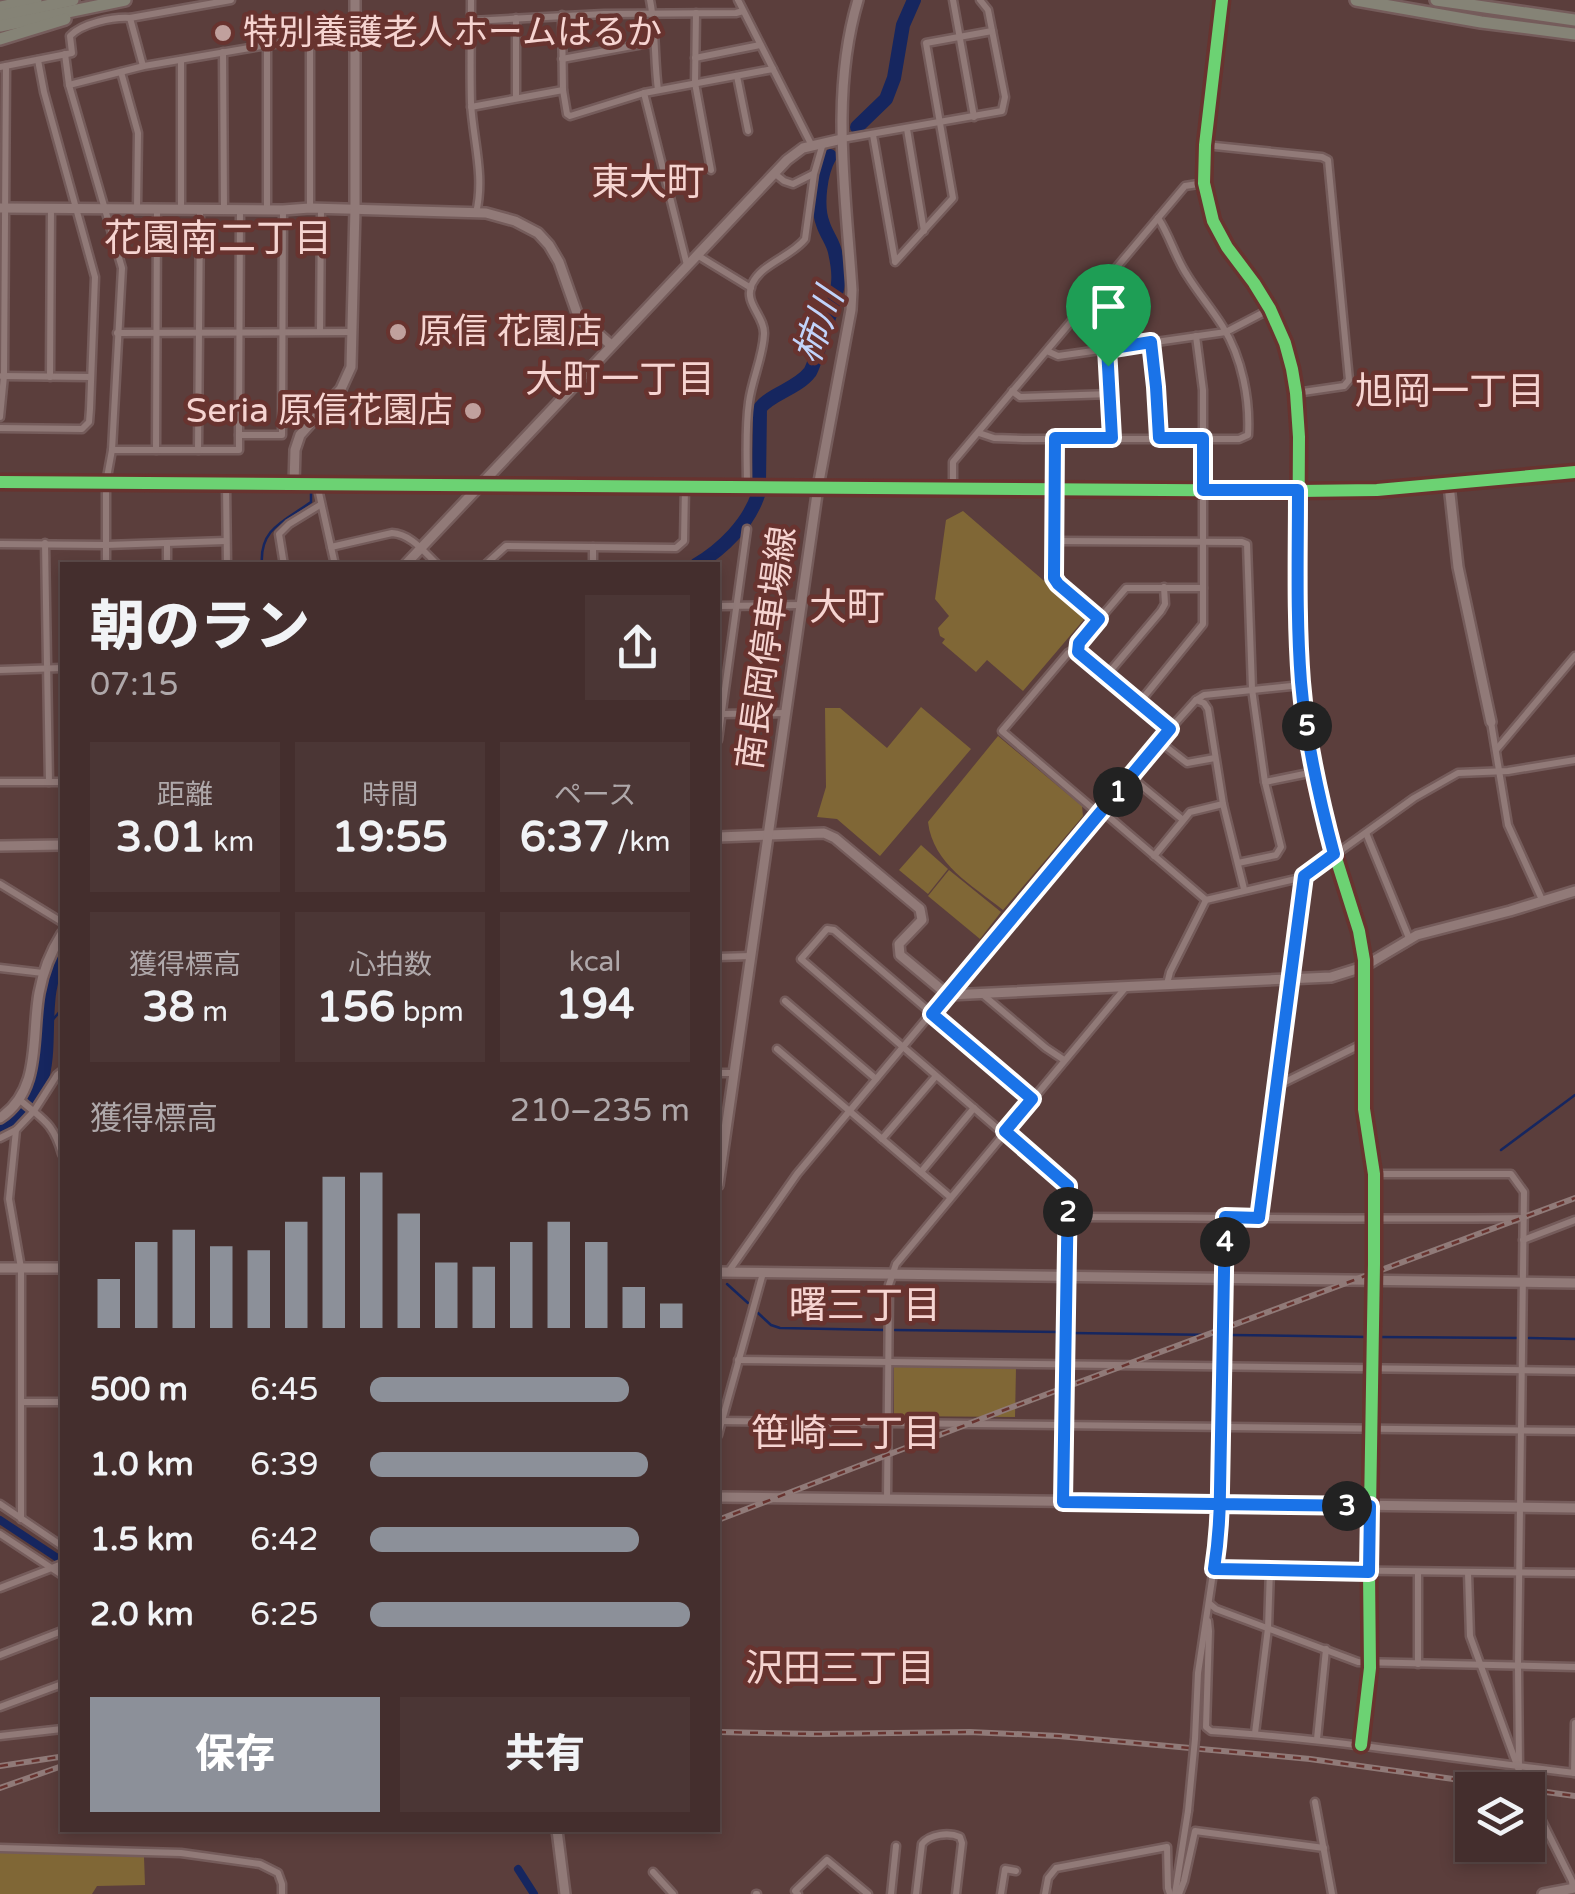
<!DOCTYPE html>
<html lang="ja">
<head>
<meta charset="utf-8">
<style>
  body { margin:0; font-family:"Varela Round","Noto Sans JP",sans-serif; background:#4b3635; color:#f1f3f6; height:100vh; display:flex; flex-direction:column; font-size:38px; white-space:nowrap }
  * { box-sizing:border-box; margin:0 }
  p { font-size:32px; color:#afa8aa }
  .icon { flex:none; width:55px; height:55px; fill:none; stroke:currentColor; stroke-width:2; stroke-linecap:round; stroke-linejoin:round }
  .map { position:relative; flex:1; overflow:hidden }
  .details { position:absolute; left:60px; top:562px; width:660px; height:1270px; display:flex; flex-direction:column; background:#442e2d; border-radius:0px; box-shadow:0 5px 15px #0003,0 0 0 2px #5c4a49 }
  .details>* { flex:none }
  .buttons { position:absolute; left:1455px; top:1772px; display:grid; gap:20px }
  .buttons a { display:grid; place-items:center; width:90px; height:90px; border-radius:0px; background:#442e2d; box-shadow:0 5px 15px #0003,0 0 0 2px #5c4a49; font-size:50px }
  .pin { position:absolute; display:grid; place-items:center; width:85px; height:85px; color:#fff; margin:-102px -42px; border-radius:50% 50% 50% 0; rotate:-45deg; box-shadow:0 0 10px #0007 }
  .pin .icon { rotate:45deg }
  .km { position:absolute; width:50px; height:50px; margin:-25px; border-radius:50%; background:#222; color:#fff; font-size:28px; line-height:50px; text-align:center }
  .round { display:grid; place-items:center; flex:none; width:105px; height:105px; border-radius:0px; background:#4b3635 }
  .summary { display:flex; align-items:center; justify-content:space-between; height:170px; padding:0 30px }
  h1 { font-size:55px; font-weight:800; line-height:75px }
  .metrics { display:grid; grid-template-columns:repeat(3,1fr); gap:15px; height:170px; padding:10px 30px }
  .metrics div { display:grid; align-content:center; border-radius:0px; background:#4b3635; text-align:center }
  .metrics b { font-size:42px; font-weight:800 }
  .metrics small { font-size:28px; font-weight:400 }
  .metrics p { font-size:28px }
  .chart { height:280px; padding:20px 30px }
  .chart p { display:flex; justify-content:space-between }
  .chart svg { width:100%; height:180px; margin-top:10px; stroke:#8c9099; stroke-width:6 }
  .button { display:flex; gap:20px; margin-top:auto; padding:20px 30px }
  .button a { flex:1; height:115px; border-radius:0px; background:#8c9099; color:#fff; font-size:40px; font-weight:800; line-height:115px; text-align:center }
  .button a+a { background:#4b3635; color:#f1f3f6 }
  ul { padding:0 30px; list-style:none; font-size:32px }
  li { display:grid; grid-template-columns:160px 120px 1fr; align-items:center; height:75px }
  li i { height:25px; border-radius:12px; background:#8c9099 }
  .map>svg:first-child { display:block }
  .green { fill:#806736 }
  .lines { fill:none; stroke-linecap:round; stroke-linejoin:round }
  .stream { stroke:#16265f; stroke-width:2.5 }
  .canal { stroke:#16265f; stroke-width:8 }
  .river { stroke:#16265f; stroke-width:14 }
  .street-casing { stroke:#755c5b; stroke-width:11 }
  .secondary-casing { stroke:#755c5b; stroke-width:14 }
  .highway-casing { stroke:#755c5b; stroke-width:16 }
  .street { stroke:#917a78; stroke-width:6 }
  .secondary { stroke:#917a78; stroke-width:9 }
  .highway { stroke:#858376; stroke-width:11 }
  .rail-casing { stroke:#907a78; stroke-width:6 }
  .rail { stroke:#68332f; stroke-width:2.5; stroke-dasharray:8; stroke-linecap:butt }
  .street-bridge-casing { stroke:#755c5b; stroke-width:11; stroke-linecap:butt }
  .street-bridge { stroke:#917a78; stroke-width:6 }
  .cycleway-casing { stroke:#68332f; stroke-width:19 }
  .cycleway { stroke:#6cd273; stroke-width:12 }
  .route-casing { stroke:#fff; stroke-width:20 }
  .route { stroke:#1a73e8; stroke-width:12 }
  .poi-dot { fill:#c0a09d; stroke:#68332f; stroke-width:4 }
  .labels { text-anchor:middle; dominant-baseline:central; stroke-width:9; stroke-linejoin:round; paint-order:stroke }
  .poi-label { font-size:35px; fill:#f6d4d1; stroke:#68332f; text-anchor:start }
  .street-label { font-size:35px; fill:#f6d4d1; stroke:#68332f }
  .neighbourhood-label { font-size:38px; fill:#f6d4d1; stroke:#68332f }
  .water-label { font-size:38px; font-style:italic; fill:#c1d3fa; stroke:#68332f }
</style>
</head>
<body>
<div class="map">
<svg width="1575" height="1894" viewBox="0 0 1575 1894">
  <rect width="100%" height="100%" fill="#5b3e3c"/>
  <g class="green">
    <polygon points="963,511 1086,617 1023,691 987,660 976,672 942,643 945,639 940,636 938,628 949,616 935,599 946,520"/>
    <polygon points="921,707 971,749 880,856 837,819 817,817 826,787 825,708 840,708 887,748"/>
    <path d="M998 736 1082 806 1083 816 1003 910C972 885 933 864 928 822Z"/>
    <polygon points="921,845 948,869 928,894 899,870"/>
    <polygon points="949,870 1001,912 980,939 928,896"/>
    <polygon points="894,1366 1016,1368 1015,1417 894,1416"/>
    <polygon points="0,1851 144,1857 145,1885 97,1886 92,1894 0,1894"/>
  </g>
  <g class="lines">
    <g class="stream">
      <path d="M262 565C259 528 285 521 311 502V493"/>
      <polyline points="49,1024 62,1009"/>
      <polyline points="1501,1150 1575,1095"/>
      <polyline points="727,1284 748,1303"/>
      <polyline points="758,1313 771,1325 780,1328 884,1330"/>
      <polyline points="895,1330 1062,1332"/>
      <polyline points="1071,1333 1217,1335"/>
      <polyline points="1230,1335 1368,1337"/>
      <polyline points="1379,1337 1517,1338"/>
      <polyline points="1529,1338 1575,1339"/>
    </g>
    <g class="canal">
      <polyline points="0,1520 62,1561"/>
      <polyline points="518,1869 534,1894"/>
    </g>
    <g class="river">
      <polyline points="857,127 886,99 894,78 903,25 914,0"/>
      <path d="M759 481 760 408C772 393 797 389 810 372 814 366 838 292 838 283 839 275 837 261 835 252 833 242 826 234 823 224 816 206 820 173 830 156"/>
      <path d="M696 565C723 549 748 524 758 495"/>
      <path d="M0 1130C76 1085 27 1014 62 954"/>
    </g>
    <g class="street-casing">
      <g id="street">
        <path d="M471 0C471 34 470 69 471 103 473 140 485 176 476 213"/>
        <path d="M650 0C656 30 654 60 658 90"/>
        <polyline points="738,0 812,146"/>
        <polyline points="953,0 974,117"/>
        <polyline points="696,13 695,83 711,170"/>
        <polyline points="562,15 563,90 567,114 570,116 644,93 773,69"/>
        <polyline points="130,18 143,66"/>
        <polyline points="471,21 604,14 736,13 743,11"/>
        <polyline points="223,52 224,209"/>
        <polyline points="65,54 69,85 122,268 112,450 106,483 106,565"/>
        <polyline points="695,58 760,45"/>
        <polyline points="562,59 654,42"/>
        <path d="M0 67 72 53 70 36C82 23 113 17 130 18L231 0"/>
        <polyline points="121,72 138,133 137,208"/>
        <polyline points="737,76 748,131"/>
        <polyline points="69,85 144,66 267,45 355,33"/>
        <polyline points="644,93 687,265"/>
        <polyline points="516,98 516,18"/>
        <polyline points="471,107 563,90"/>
        <polyline points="907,129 924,231"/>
        <polyline points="873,135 895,261"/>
        <polyline points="842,139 1002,111 1005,97 988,10 980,0"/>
        <polyline points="1205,145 1322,157 1328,160 1349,380 1344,386 1296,393"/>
        <polyline points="774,173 784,181 793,184 813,174"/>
        <polyline points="310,208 310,40"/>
        <polyline points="181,209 181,60"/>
        <polyline points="267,209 267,45"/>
        <polyline points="697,255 751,288"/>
        <polyline points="895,262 953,198 926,43 992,31"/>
        <polyline points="320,331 321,209"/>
        <polyline points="117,333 352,332"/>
        <polyline points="1151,343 1159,438"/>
        <polyline points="1107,349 1112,438"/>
        <polyline points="1047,351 1058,356 1226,332 1270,309"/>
        <polyline points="2,376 90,377"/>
        <polyline points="50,377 51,208"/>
        <polyline points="1012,391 1020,397 1111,394"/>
        <polyline points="0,417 4,376 6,66"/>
        <polyline points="0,428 82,429 89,422 90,409 95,277 44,92 38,60"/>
        <path d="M979 433 994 438 1023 439H1239L1248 435C1250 399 1242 358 1223 327 1212 309 1198 293 1187 275 1175 257 1170 236 1158 218"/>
        <polyline points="239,435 240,209"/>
        <polyline points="1055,438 1054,579 1057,584 1099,619"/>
        <polyline points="112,450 239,450 239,435 282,435 283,211"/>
        <polyline points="156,450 157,208"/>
        <polyline points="198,450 200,210"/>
        <polyline points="226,484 227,565"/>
        <polyline points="317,484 335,565"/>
        <path d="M747 488C747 459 745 430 749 402 752 379 763 357 764 334 765 316 743 303 752 284 762 263 791 257 805 239L814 174 823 143"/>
        <polyline points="953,489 953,462 1185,186 1204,183"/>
        <polyline points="1055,541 1242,542 1247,544 1252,689 1265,782 1281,847 1276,855 1238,863"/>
        <polyline points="45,543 49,782"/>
        <polyline points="0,544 106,545 226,541"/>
        <polyline points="167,544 167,565"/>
        <path d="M331 547 392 533C411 534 424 552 438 565"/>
        <polyline points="284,565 279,534 289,524 320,505"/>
        <polyline points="485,565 506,546 676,548 684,541 685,487"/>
        <polyline points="593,565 593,547"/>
        <polyline points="1203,588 1126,588 1079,643 1078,652 1170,729 1196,700 1204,695 1301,685"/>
        <polyline points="718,606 801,605"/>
        <polyline points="0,670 62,668"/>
        <polyline points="1106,676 1161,611 1165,604 1164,587"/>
        <polyline points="1196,700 1204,703 1208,709 1223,804 1244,889"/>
        <polyline points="1139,703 1203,624 1203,390 1196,336"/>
        <polyline points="722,714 786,713"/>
        <polyline points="1491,722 1508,825 1543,902"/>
        <polyline points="1170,729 1102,811 1206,900"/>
        <polyline points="718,740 747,529"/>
        <polyline points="1160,742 1187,763 1215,758"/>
        <polyline points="1496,750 1575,656"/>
        <polyline points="1131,777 1183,820"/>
        <polyline points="0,782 62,782"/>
        <polyline points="1265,782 1314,772"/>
        <polyline points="1366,833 1409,938"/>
        <polyline points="1154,856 1190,812 1223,804"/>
        <polyline points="0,884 62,922"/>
        <polyline points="718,957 751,956"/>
        <polyline points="0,968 43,973"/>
        <polyline points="1167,984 1170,972 1206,900 1304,877 1414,798 1458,773 1508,771 1575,760"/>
        <polyline points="981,993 1046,1048 1064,1060"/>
        <polyline points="785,1001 876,1079"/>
        <polyline points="777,1049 950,1197"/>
        <polyline points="718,1073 734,1073"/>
        <polyline points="1277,1086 1364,1043"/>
        <polyline points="1032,1099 834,930 827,929 801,959 997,1128 1005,1131 1069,1185 1063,1502"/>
        <path d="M20 1100C43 1120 53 1122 62 1154"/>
        <polyline points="0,1138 16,1130"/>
        <polyline points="882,1139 936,1076"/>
        <polyline points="921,1172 974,1108"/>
        <polyline points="1374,1174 1511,1174 1524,1192 1518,1666 1519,1768"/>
        <path d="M1068 1217C1220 1217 1371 1220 1523 1218"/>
        <polyline points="1259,1218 1304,877"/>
        <polyline points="1523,1240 1575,1220"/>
        <polyline points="729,1271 797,1174 1098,813 1002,731 1068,653 1077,648"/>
        <polyline points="738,1360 1575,1371"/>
        <polyline points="22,1402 62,1402"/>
        <polyline points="718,1421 1575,1431"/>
        <polyline points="718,1435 763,1273"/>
        <polyline points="887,1499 889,1285 896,1264 1126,987"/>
        <polyline points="0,1504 62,1546"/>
        <polyline points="21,1519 21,1268 9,1199 16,1130 34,1111 57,1075 62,1071"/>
        <polyline points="0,1534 62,1575"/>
        <polyline points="1214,1569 1575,1573"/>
        <polyline points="1468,1573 1470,1636 1526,1790"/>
        <polyline points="0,1588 62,1564"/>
        <polyline points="1210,1604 1216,1609 1358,1662 1575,1667"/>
        <path d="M1208 1621 1209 1631 1206 1727 1211 1731C1333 1739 1454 1759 1575 1773"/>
        <polyline points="0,1655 62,1631"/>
        <polyline points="1418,1664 1418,1573"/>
        <polyline points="0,1707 62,1684"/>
        <polyline points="1255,1733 1268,1628 1270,1569"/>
        <polyline points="0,1736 62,1729"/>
        <polyline points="1195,1739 1198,1673 1219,1533 1225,1217"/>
        <polyline points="1317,1739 1326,1649"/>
        <polyline points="1361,1745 1370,1668 1369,1572 1374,1264 1374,1174 1364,1109 1363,968"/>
        <polyline points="1574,1773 1575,1723"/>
        <polyline points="1528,1793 1572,1881 1573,1888"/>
        <polyline points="1315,1802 1332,1894"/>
        <polyline points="0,1848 181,1853 260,1864 278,1873 282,1884 282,1894"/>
        <polyline points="653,1872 673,1894"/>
        <polyline points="756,1894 757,1894"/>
        <polyline points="798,1894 795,1891 827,1860 868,1894"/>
        <polyline points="891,1894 896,1846"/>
        <path d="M916 1894 922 1844C930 1834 949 1832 960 1837L962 1843 956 1894"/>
        <polyline points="1001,1894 1005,1869 1016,1871"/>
        <polyline points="1045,1894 1048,1878 1056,1868 1167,1847 1168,1888 1170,1894"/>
        <polyline points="1175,1894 1188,1811"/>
        <polyline points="1179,1894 1184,1881 1195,1831 1324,1848"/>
      </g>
    </g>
    <g class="secondary-casing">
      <g id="secondary">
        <path d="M1222 1C1218 33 1215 66 1211 98 1206 138 1198 179 1212 218 1221 242 1239 260 1253 281 1276 314 1291 353 1297 393 1302 433 1298 474 1298 514 1298 598 1298 680 1312 763 1318 795 1326 827 1336 858 1347 892 1367 932 1363 967"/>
        <polyline points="0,208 283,210 310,208 486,213 515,221 538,233 549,245 559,262 578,316 611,345"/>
        <polyline points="0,482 1298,491 1377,490 1575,472"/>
        <polyline points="294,484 295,450 300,435 341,389 351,367 355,209 355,0"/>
        <polyline points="1449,485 1458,567 1491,722"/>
        <polyline points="405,565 787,160 803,148 842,139"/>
        <polyline points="718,837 824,833 835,838 920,909 922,920 899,944 900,955 948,995 1331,977 1363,967 1417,935 1510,911 1575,891"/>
        <polyline points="0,846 62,845"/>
        <path d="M0 1118C42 1090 31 1037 39 993 43 971 50 953 62 934"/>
        <path d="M718 1185 818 487 851 310 852 290C846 195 830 93 858 0"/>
        <polyline points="0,1268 62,1268"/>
        <polyline points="718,1272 1575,1283"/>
        <polyline points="718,1497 1575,1508"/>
        <polyline points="557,1830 565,1894"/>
        <polyline points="1543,1894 1575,1888"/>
      </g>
    </g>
    <g class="highway-casing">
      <g id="highway">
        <polyline points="1356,0 1481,22 1575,34"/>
        <polyline points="1436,0 1575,20"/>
        <polyline points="0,7 36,0"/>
        <polyline points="0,16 73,0"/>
        <polyline points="0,26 125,0"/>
        <polyline points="0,39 65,19"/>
      </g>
    </g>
    <use href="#street" class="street"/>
    <use href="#secondary" class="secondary"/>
    <use href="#highway" class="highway"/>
    <g class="rail-casing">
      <g id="rail">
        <polyline points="718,1520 1007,1409 1575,1198"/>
        <polyline points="718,1732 816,1734 970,1732 1059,1736 1310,1759 1575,1796"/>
        <polyline points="0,1766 59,1757"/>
        <polyline points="0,1788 62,1766"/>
      </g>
    </g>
    <use href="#rail" class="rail"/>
    <g class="street-bridge-casing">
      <polyline id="street-bridge" points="1188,1811 1195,1739"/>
    </g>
    <use href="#street-bridge" class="street-bridge"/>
    <g class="cycleway-casing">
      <g id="cycleway">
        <polyline points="1222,0 1205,145 1204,183 1213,221 1227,247 1254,283 1270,309 1285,343 1292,369 1296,393 1299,437 1298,598 1301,685 1316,784 1335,855 1359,931 1364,960 1364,1109 1374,1174 1374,1264 1369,1572 1370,1668 1361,1745"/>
        <polyline points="0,482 1298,491 1377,490 1575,472"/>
      </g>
    </g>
    <use href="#cycleway" class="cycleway"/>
  </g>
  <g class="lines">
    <g class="route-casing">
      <path id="route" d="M1108 366 1112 438H1055L1054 578 1058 584 1099 619 1079 643 1078 652 1170 729 932 1014 1032 1099 1005 1131 1068 1186 1063 1502 1370 1506 1369 1572 1214 1569C1218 1543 1220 1517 1220 1490L1225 1217 1259 1218 1304 876 1334 854C1319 798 1306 741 1301 682 1296 618 1298 554 1298 490H1203V438H1159L1156 387 1151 342 1107 349 1108 366"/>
    </g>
    <use href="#route" class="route"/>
  </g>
  <g class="poi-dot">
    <circle cx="223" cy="33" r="10"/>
    <circle cx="398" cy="332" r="10"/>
    <circle cx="473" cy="411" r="10"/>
  </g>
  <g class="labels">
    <g class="poi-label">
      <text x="243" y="33">特別養護老人ホームはるか</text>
      <text x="418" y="332">原信 花園店</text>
      <text x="453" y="411" text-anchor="end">Seria 原信花園店</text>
    </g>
    <g class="street-label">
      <text transform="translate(767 648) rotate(-82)">南長岡停車場線</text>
    </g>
    <g class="neighbourhood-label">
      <text x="648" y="183">東大町</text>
      <text x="218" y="239">花園南二丁目</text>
      <text x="620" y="380">大町一丁目</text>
      <text x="1450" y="392">旭岡一丁目</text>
      <text x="847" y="608">大町</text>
      <text x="865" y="1306">曙三丁目</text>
      <text x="846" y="1434">笹崎三丁目</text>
      <text x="840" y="1669">沢田三丁目</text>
    </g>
    <g class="water-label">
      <text transform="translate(819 326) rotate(-70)">柿川</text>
    </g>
  </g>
</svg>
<div class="buttons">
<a><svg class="icon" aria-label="layers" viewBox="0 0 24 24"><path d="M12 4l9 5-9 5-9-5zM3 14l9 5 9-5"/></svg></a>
</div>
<div class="pin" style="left:1108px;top:366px;background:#1e9e55"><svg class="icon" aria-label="arrive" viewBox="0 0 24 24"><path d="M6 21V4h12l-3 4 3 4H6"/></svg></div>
<b class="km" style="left:1118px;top:792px">1</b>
<b class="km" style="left:1068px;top:1212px">2</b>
<b class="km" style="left:1347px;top:1506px">3</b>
<b class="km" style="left:1225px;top:1242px">4</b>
<b class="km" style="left:1307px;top:726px">5</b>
<section class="details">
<div class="summary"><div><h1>朝のラン</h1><p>07:15</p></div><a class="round"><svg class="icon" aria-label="share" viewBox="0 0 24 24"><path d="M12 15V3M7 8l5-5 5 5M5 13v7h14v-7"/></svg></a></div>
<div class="metrics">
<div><p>距離</p><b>3.01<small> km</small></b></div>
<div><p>時間</p><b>19:55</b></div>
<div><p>ペース</p><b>6:37<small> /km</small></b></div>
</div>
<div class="metrics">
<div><p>獲得標高</p><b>38<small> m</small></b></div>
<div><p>心拍数</p><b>156<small> bpm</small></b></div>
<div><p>kcal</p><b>194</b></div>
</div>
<div class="chart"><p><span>獲得標高</span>210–235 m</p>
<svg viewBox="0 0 160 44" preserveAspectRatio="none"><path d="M5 44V32M15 44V23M25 44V20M35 44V24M45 44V25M55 44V18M65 44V7M75 44V6M85 44V16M95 44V28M105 44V29M115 44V23M125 44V18M135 44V23M145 44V34M155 44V38"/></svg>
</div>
<ul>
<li><b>500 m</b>6:45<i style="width:81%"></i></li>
<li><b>1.0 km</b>6:39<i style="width:87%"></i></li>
<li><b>1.5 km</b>6:42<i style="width:84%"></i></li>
<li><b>2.0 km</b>6:25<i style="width:100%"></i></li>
</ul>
<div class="button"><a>保存</a><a>共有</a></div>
</section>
</div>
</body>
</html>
